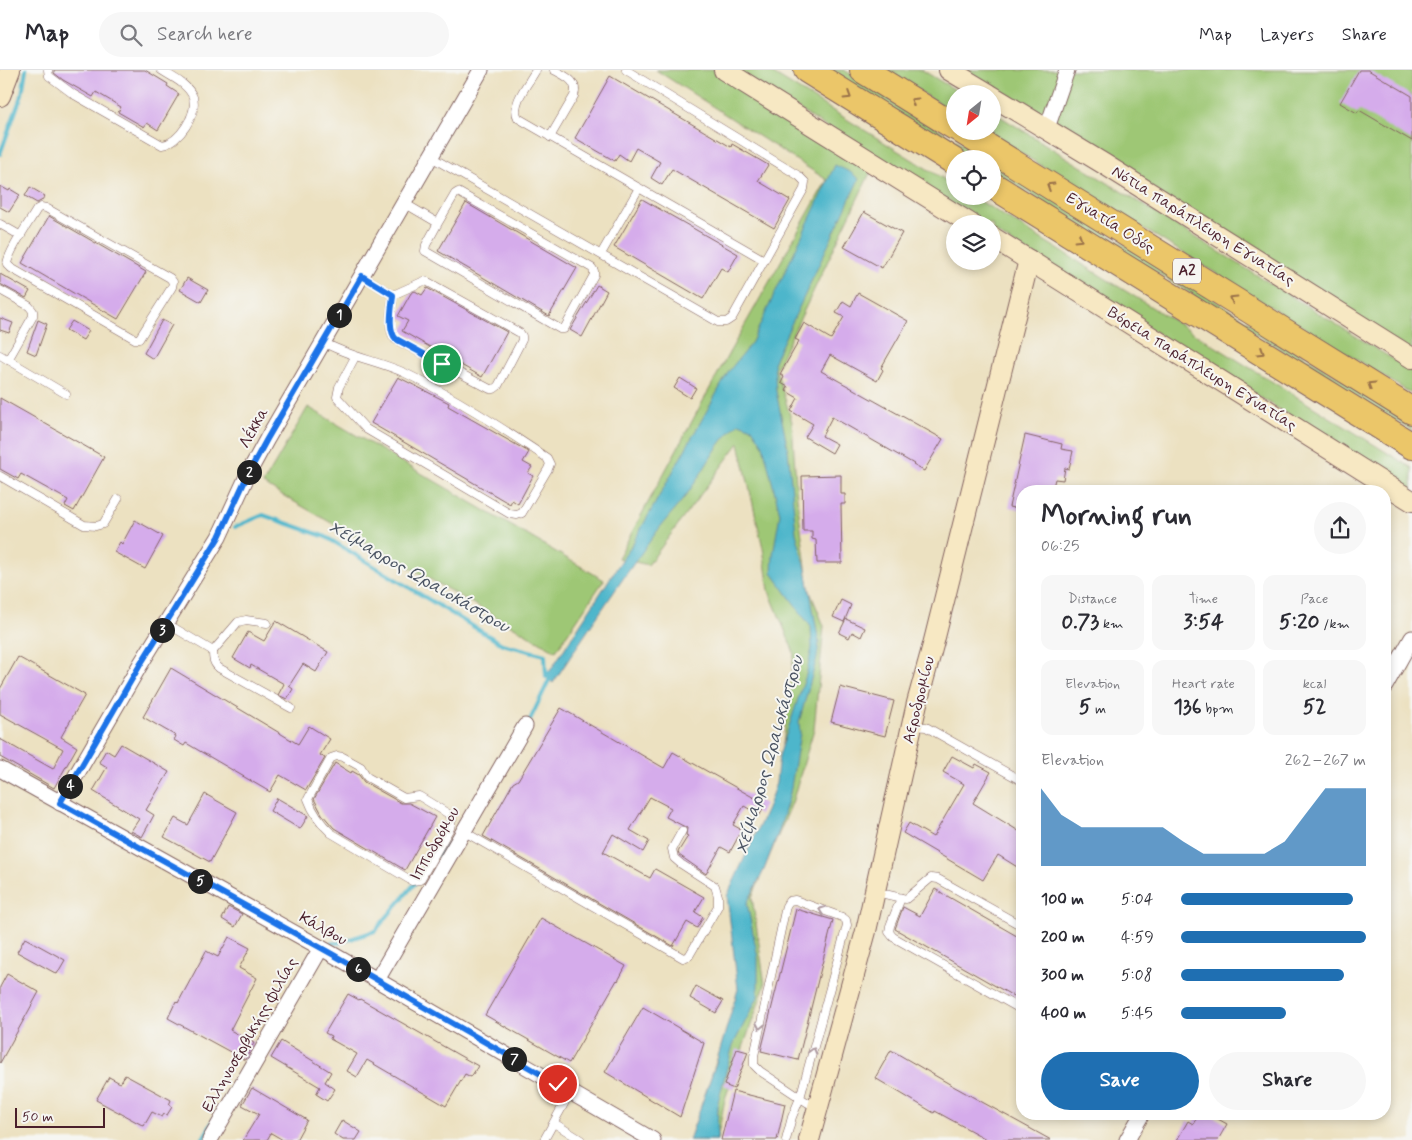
<!DOCTYPE html>
<html lang="en">
<head>
<meta charset="utf-8">
<style>
  body { margin:0; font-family:Mynerve,sans-serif; background:#f7f7f7; color:#2b2b33; height:100vh; display:flex; flex-direction:column; font-size:19px; white-space:nowrap }
  * { box-sizing:border-box; margin:0 }
  p { font-size:16px; color:#7c7c81 }
  .icon { flex:none; width:28px; height:28px; fill:none; stroke:currentColor; stroke-width:2; stroke-linecap:round; stroke-linejoin:round }
  .map { position:relative; flex:1; overflow:hidden }
  .panel { position:absolute; left:1016px; top:415px; width:375px; height:635px; display:flex; flex-direction:column; background:#fff; border-radius:20px; box-shadow:0 2px 8px #0003 }
  .panel>* { flex:none }
  .needle { width:32px; rotate:210deg }
  .tools { position:absolute; left:946px; top:15px; display:grid; gap:10px }
  .tools a { display:grid; place-items:center; width:55px; height:55px; border-radius:50%; background:#fff; box-shadow:0 2px 8px #0003; font-size:25px }
  .scale { position:absolute; left:15px; bottom:12px; width:90px; box-sizing:border-box; padding-left:5px; border:2px solid #4a1f2b; border-top:0; font-size:14px; line-height:18px; white-space:nowrap; color:#4a1f2b; -webkit-text-stroke:4px #f6f6f2; paint-order:stroke }
  .pin { position:absolute; display:grid; place-items:center; width:42px; height:42px; color:#fff; margin:-21px; border:2px solid #fff; border-radius:50%; box-shadow:0 1px 5px #0007 }
  .km { position:absolute; width:25px; height:25px; margin:-12px; border-radius:50%; background:#222; color:#fff; font-size:14px; line-height:25px; text-align:center }
  .round { display:grid; place-items:center; flex:none; width:52px; height:52px; border-radius:26px; background:#f7f7f7 }
  .head { display:flex; align-items:center; justify-content:space-between; height:85px; padding:0 25px }
  h1 { font-size:28px; font-weight:800; line-height:38px }
  .figures { display:grid; grid-template-columns:repeat(3,1fr); gap:8px; height:85px; padding:5px 25px }
  .figures div { display:grid; align-content:center; border-radius:12px; background:#f7f7f7; text-align:center }
  .figures b { font-size:21px; font-weight:800 }
  .figures small { font-size:14px; font-weight:400 }
  .figures p { font-size:14px }
  .chart { height:140px; padding:10px 25px }
  .chart p { display:flex; justify-content:space-between }
  .chart svg { width:100%; height:90px; margin-top:5px; fill:#1f6fb2; opacity:.7 }
  .action { display:flex; gap:10px; margin-top:auto; padding:10px 25px }
  .action a { flex:1; height:58px; border-radius:30px; background:#1f6fb2; color:#fff; font-size:20px; font-weight:800; line-height:58px; text-align:center }
  .action a+a { background:#f7f7f7; color:#2b2b33 }
  ul { padding:0 25px; list-style:none; font-size:16px }
  li { display:grid; grid-template-columns:80px 60px 1fr; align-items:center; height:38px }
  li i { height:12px; border-radius:6px; background:#1f6fb2 }
  header { display:flex; align-items:center; gap:30px; box-sizing:border-box; height:70px; padding:0 25px; background:#fff; border-bottom:1px solid #e1e1e2 }
  header strong { font-size:24px }
  nav { display:flex; gap:28px; margin-inline-start:auto; font-size:18px }
  .search { width:350px; height:45px; background:#f7f7f7; display:flex; align-items:center; gap:12px; box-sizing:border-box; padding:0 18px; border-radius:28px; color:#7c7c81; font-size:19px }
  .map>svg:first-child { display:block }
  .green { fill:#9ec774; stroke:#747350 }
  .water { fill:#4db6cb; stroke:#4c6a7b }
  .lines { fill:none; stroke-linecap:round; stroke-linejoin:round }
  .stream { stroke:#4db6cb; stroke-width:4 }
  .building { fill:#d5aceb }
  .lane-casing { stroke:#836360; stroke-width:9 }
  .street-casing { stroke:#836360; stroke-width:17 }
  .secondary-casing { stroke:#836360; stroke-width:22 }
  .highway-casing { stroke:#836360; stroke-width:28 }
  .lane { stroke:#fff; stroke-width:8 }
  .street { stroke:#fff; stroke-width:15 }
  .secondary { stroke:#f7e8c3; stroke-width:20 }
  .highway { stroke:#ebc669; stroke-width:26 }
  .oneway { stroke:#9a724a }
  .oneway2 { stroke:#ae9aa0 }
  .route-casing { stroke:#fff; stroke-width:10 }
  .route { stroke:#1a73e8; stroke-width:6 }
  .labels { text-anchor:middle; dominant-baseline:central; stroke-width:4; stroke-linejoin:round; paint-order:stroke }
  .shield { fill:#f6f6f2; stroke:#7e6067; stroke-width:1 }
  .shield-label { font-size:15px; font-weight:bold; fill:#4a1f2b }
  .street-label { font-size:16px; fill:#4a1f2b; stroke:#f6f6f2 }
  .water-label { font-size:18px; font-style:italic; fill:#4b5463; stroke:#f6f6f2 }
</style>
</head>
<body>
<header>
<strong>Map</strong>
<div class="search"><svg class="icon" aria-label="search" viewBox="0 0 24 24"><circle cx="10" cy="10" r="6"/><path d="M15 15l6 6"/></svg>Search here</div>
<nav><a>Map</a><a>Layers</a><a>Share</a></nav>
</header>
<div class="map">
<svg width="1412" height="1070" viewBox="0 0 1412 1070">
  <rect width="100%" height="100%" fill="#f6f6f2"/>
  <filter id="ink" filterUnits="userSpaceOnUse"><feTurbulence type="fractalNoise" baseFrequency=".02" numOctaves="2"/><feDisplacementMap in="SourceGraphic" scale="10" xChannelSelector="R" yChannelSelector="G"/><feConvolveMatrix kernelMatrix="1 2 1 2 8 2 1 2 1" color-interpolation-filters="sRGB"/></filter>
  <filter id="wash" filterUnits="userSpaceOnUse"><feTurbulence type="fractalNoise" baseFrequency=".0096" numOctaves="4" result="noise"/><feDisplacementMap in="SourceGraphic" scale="20" xChannelSelector="R" yChannelSelector="G"/><feGaussianBlur stdDeviation="1.12" result="paint"/><feColorMatrix in="noise" values="0 0 0 0 0 0 0 0 0 0 0 0 0 0 0 0 0 1.4 0 .05"/><feComposite in="paint" operator="in"/></filter>
  <g filter="url(#wash)">
    <rect width="100%" height="100%" fill="#ece1c1"/>
    <g class="green">
      <polygon points="656,0 716,0 872,99 776,299 792,352 797,429 809,519 824,556 814,659 792,733 752,827 765,915 725,1029 717,1070 690,1070 741,917 733,816 777,723 794,583 769,521 763,478 739,373 648,495 618,488 729,283 827,110"/>
      <polygon points="736,0 767,0 955,116 955,126 972,126 1412,398 1412,422 993,161 992,154 980,154"/>
      <polygon points="829,0 844,0 987,89 972,89"/>
      <polygon points="885,0 922,0 962,24 955,24 955,43"/>
      <polygon points="952,0 1412,0 1412,282"/>
      <polygon points="993,42 1412,301 1412,324 985,61 992,61"/>
      <polygon points="992,92 1412,353 1412,361 993,101"/>
      <polygon points="308,337 604,510 556,581 263,414"/>
    </g>
    <path class="water" d="M835 95 850 102 859 109 774 291 776 321 788 380 796 463 806 499 819 573 817 588 799 652 800 663 790 723 780 758 764 800 747 833 758 888V927L733 975 718 1032 717 1070H689L717 990 738 919 727 826 767 739 776 713 779 686 806 605 812 578 811 557 772 503 773 484 780 444 763 375 752 358 739 353C716 373 709 393 692 417 683 431 671 443 661 456 623 507 588 560 553 613L546 607 633 473 729 301 752 272Z"/>
    <g class="lines">
      <g class="stream">
        <polyline points="0,84 22,24 26,0"/>
        <polyline points="235,457 263,445 326,467 502,574 545,585 546,607 549,603"/>
        <polyline points="528,654 551,606"/>
        <polyline points="438,786 451,770"/>
        <polyline points="326,877 333,873 338,873 375,861 416,812"/>
        <polyline points="202,1070 252,983"/>
      </g>
    </g>
    <g id="blocks">
      <g class="building">
        <polygon points="54,0 145,0 168,14 167,16 179,24 158,60 147,53 144,57 118,42 121,37 96,22 93,27 63,10 54,3"/>
        <polygon points="1359,0 1368,0 1412,26 1412,71 1359,40 1357,43 1340,33"/>
        <polygon points="610,6 731,77 732,74 768,95 758,111 790,130 774,158 672,99 662,115 651,108 660,92 636,78 629,91 619,84 615,91 575,68"/>
        <polygon points="0,116 9,121 10,119 20,125 9,142 0,137"/>
        <polygon points="30,117 45,126 41,131 37,133 25,126"/>
        <polygon points="642,129 738,184 728,202 721,198 703,229 614,177"/>
        <polygon points="466,133 577,198 549,246 438,181"/>
        <polygon points="864,142 902,163 882,198 844,177"/>
        <polygon points="49,146 146,202 118,249 22,193"/>
        <polygon points="0,204 30,221 26,228 0,214"/>
        <polygon points="187,208 208,220 201,232 180,220"/>
        <polygon points="597,215 607,221 582,267 570,260"/>
        <polygon points="427,218 507,262 482,307 402,261 408,251 398,246 411,223 415,221 422,225"/>
        <polygon points="858,223 908,251 881,298 883,300 877,311 830,285 821,301 943,369 924,401 913,395 914,394 832,347 822,366 837,374 832,383 805,367 813,354 791,341 798,328 786,321 788,317 781,313 784,307 780,304 799,271 795,269 804,253 831,269 844,247 836,243 843,231 851,236"/>
        <polygon points="0,248 13,253 9,263 0,260"/>
        <polygon points="38,250 47,254 36,285 27,281"/>
        <polygon points="162,250 172,255 153,289 144,283"/>
        <polygon points="72,251 89,261 83,270 66,260"/>
        <polygon points="398,307 449,333 448,336 529,382 523,392 532,397 528,403 533,406 518,434 512,430 510,434 371,353"/>
        <polygon points="680,308 696,318 690,328 674,318"/>
        <polygon points="0,328 104,387 74,441 65,436 68,430 21,404 18,409 0,399"/>
        <polygon points="1025,365 1062,374 1061,379 1073,381 1069,399 1065,398 1063,410 1055,409 1052,421 1022,421 1022,440 1009,437"/>
        <polygon points="841,405 841,424 845,424 845,434 841,434 842,493 817,493 816,470 812,469 812,461 803,461 802,406"/>
        <polygon points="135,450 163,466 145,499 114,482 120,472 122,474"/>
        <polygon points="841,530 851,535 844,552 833,547"/>
        <polygon points="846,549 865,558 861,567 852,562 849,568 839,563"/>
        <polygon points="276,551 328,582 316,602 303,594 289,616 293,619 287,629 278,625 284,614 251,595 250,598 233,588 248,562 264,571"/>
        <polygon points="18,587 85,625 61,667 77,677 54,718 0,687 0,669 53,699 63,679 0,644 0,619"/>
        <polygon points="171,598 298,674 309,656 330,669 320,685 325,688 306,720 280,705 270,722 186,673 184,676 174,670 176,666 143,647"/>
        <polygon points="840,617 894,631 885,666 831,652"/>
        <polygon points="561,638 664,698 673,682 765,734 760,745 744,736 733,755 742,760 730,782 721,777 706,804 679,785 678,782 688,766 686,765 687,758 666,747 671,738 650,727 630,760 649,771 643,782 613,764 603,782 650,808 655,799 704,827 695,842 703,847 697,858 687,852 673,876 483,766 513,713 518,710"/>
        <polygon points="121,674 169,702 146,740 154,745 142,767 131,761 139,749 93,721 107,697 99,692 106,680 114,685"/>
        <polygon points="952,686 974,698 976,694 991,702 973,733 1022,763 1022,800 998,785 983,810 903,763 909,753 933,767 964,714 943,702"/>
        <polygon points="335,693 351,703 352,701 359,705 364,712 401,733 409,733 435,747 405,800 334,758 322,744 314,729"/>
        <polygon points="205,724 237,742 210,792 164,767 175,748 188,755"/>
        <polygon points="277,728 308,746 300,759 270,741"/>
        <polygon points="935,819 1022,869 1022,931 895,859 903,837 920,846"/>
        <polygon points="228,837 242,844 235,857 222,849"/>
        <polygon points="796,839 833,850 798,990 761,981"/>
        <polygon points="541,848 626,896 618,911 617,910 569,993 485,945"/>
        <polygon points="229,867 250,878 239,898 257,908 230,960 254,973 245,990 168,948 176,931 178,933 206,881 218,887"/>
        <polygon points="25,868 65,890 57,904 17,882"/>
        <polygon points="7,904 39,922 0,993 0,917"/>
        <polygon points="696,916 723,931 716,943 690,928"/>
        <polygon points="348,924 359,930 360,929 478,996 471,1007 465,1004 446,1036 367,990 357,1007 347,1001 357,984 330,969 331,966 325,963"/>
        <polygon points="643,937 704,973 680,1047 605,1002"/>
        <polygon points="281,971 331,1002 325,1012 335,1019 327,1031 316,1024 320,1017 271,988"/>
        <polygon points="737,979 748,982 734,1019 724,1015"/>
        <polygon points="891,980 953,1016 1051,1070 988,1070 935,1041 934,1043 875,1008"/>
        <polygon points="125,1005 171,1030 169,1035 172,1037 167,1045 164,1044 162,1047 152,1042 144,1056 96,1030 109,1007 120,1013"/>
        <polygon points="252,1018 307,1050 296,1070 283,1070 271,1063 267,1070 243,1070 259,1044 242,1035"/>
        <polygon points="733,1021 785,1034 777,1070 721,1070"/>
        <polygon points="1199,1044 1209,1044 1227,1054 1218,1070 1177,1070 1188,1051 1193,1054"/>
        <polygon points="342,1050 361,1062 356,1070 343,1070 334,1064"/>
      </g>
    </g>
  </g>
  <g filter="url(#ink)">
    <use href="#blocks" fill-opacity="0" stroke="#836360" stroke-width="1"/>
    <g class="lines">
      <g class="lane-casing">
        <g id="lane">
          <path d="M48 0 49 6 73 24 162 75C179 73 198 44 193 27 188 14 172 7 161 0"/>
          <path d="M536 0C529 13 510 34 518 48L639 118 601 184"/>
          <path d="M550 67 574 26C579 11 565 6 554 0"/>
          <polyline points="431,87 718,252 726,252 732,248 804,119 805,112 799,106 626,0"/>
          <polyline points="639,118 764,190"/>
          <polyline points="404,133 438,153 426,175 425,181 560,259 564,259 594,205 594,201 592,198 458,122 455,124 438,153"/>
          <path d="M41 137 46 138 170 208 173 212 172 217 139 269H135L11 198 7 194C9 180 29 153 37 139Z"/>
          <polyline points="0,154 21,166"/>
          <path d="M362 206 393 225C392 238 387 259 395 269L490 319H494L498 316 522 270V266L520 263 428 212 424 211 393 225"/>
          <polyline points="0,220 29,236 33,241 33,246 8,290"/>
          <path d="M323 272C349 287 379 291 405 303 455 327 502 358 547 388L550 394 548 399 522 443 517 445 510 444 366 359 337 327 339 317 355 287"/>
          <polyline points="0,285 66,324"/>
          <polyline points="0,406 84,455 96,456 103,454 118,429"/>
          <path d="M166 553 213 581C213 588 213 593 219 598L291 638"/>
          <polyline points="213,581 238,552 246,550 267,553"/>
          <polyline points="913,656 926,657 1022,711"/>
          <path d="M337 686 343 687 361 697 367 707 404 728 419 726 447 743 452 750 450 758 420 810 412 811 331 763C320 753 313 743 308 729L331 688Z"/>
          <polyline points="463,761 683,888 689,886 718,836 718,826 715,816 681,794 674,788 672,779 682,761"/>
          <polyline points="876,822 906,829 931,808 938,809 1022,856"/>
          <polyline points="901,828 890,856 889,862 893,867 1022,940"/>
          <polyline points="554,1053 581,1070"/>
          <polyline points="544,1070 571,1021"/>
          <polyline points="786,1070 792,1047 800,1028 847,855 846,850 842,847 795,830 789,831 786,836 754,986 754,995 760,1001 808,1033 817,1035"/>
        </g>
      </g>
      <g class="street-casing">
        <g id="street">
          <polyline points="1047,58 1067,0"/>
          <polyline points="1385,616 1412,568"/>
          <polyline points="0,699 332,884 653,1070"/>
          <polyline points="60,733 140,595 219,467 249,402 267,369 481,0"/>
          <polyline points="377,910 525,656"/>
          <polyline points="210,1070 321,878"/>
          <polyline points="1127,1070 1142,1044"/>
        </g>
      </g>
      <g class="secondary-casing">
        <g id="secondary">
          <polyline points="724,0 971,154"/>
          <polyline points="949,0 989,24"/>
          <polyline points="0,26 10,0"/>
          <polyline points="992,26 1104,94 1412,288"/>
          <polyline points="992,167 1412,431"/>
          <polyline points="809,1070 866,861 917,633 933,575 1029,190"/>
        </g>
      </g>
      <g class="highway-casing">
        <g id="highway">
          <polyline points="807,0 955,92"/>
          <polyline points="863,0 955,57"/>
          <polyline points="962,61 1412,341"/>
          <polyline points="992,115 1412,376"/>
        </g>
      </g>
      <use href="#lane" class="lane"/>
      <use href="#street" class="street"/>
      <use href="#secondary" class="secondary"/>
      <use href="#highway" class="highway"/>
    </g>
    <defs><path id="oneway-chevron" d="M-2-3.5L2.5 0L-2 3.5" fill="none" stroke-width="1.6" stroke-linecap="round" stroke-linejoin="round" transform="scale(1.25)"/></defs>
    <g class="oneway">
      <use href="#oneway-chevron" transform="translate(848 26) rotate(32)"/>
      <use href="#oneway-chevron" transform="translate(914 31) rotate(-148)"/>
      <use href="#oneway-chevron" transform="translate(1050 116) rotate(-148)"/>
      <use href="#oneway-chevron" transform="translate(1079 169) rotate(32)"/>
      <use href="#oneway-chevron" transform="translate(1233 229) rotate(-148)"/>
      <use href="#oneway-chevron" transform="translate(1261 282) rotate(32)"/>
      <use href="#oneway-chevron" transform="translate(1371 315) rotate(-148)"/>
    </g>
    <g class="oneway2">
      <use href="#oneway-chevron" transform="translate(822 840) rotate(-160)"/>
      <use href="#oneway-chevron" transform="translate(760 956) rotate(102)"/>
      <use href="#oneway-chevron" transform="translate(813 981) rotate(-75)"/>
    </g>
  </g>
  <g class="lines" filter="url(#ink)">
    <g class="route-casing">
      <path id="route" d="M442 294 396 269C387 259 392 238 393 225L362 206 267 369 249 402 219 467 140 595 60 733 332 884 558 1014"/>
    </g>
    <use href="#route" class="route"/>
  </g>
  <g class="labels">
    <rect class="shield" x="1173" y="188.5" width="28" height="25" rx="4"/>
    <g class="shield-label">
      <text x="1187" y="201">Α2</text>
    </g>
    <g class="street-label">
      <text transform="translate(1110 153) rotate(32)">Εγνατία Οδός</text>
      <text transform="translate(1203 156) rotate(32)">Νότια παράπλευρη Εγνατίας</text>
      <text transform="translate(1202 299) rotate(32)">Βόρεια παράπλευρη Εγνατίας</text>
      <text transform="translate(254 358) rotate(-61)">Λέκκα</text>
      <text transform="translate(919 630) rotate(-76)">Αεροδρομίου</text>
      <text transform="translate(435 774) rotate(-60)">Ιπποδρόμου</text>
      <text transform="translate(323 859) rotate(29)">Κάλβου</text>
      <text transform="translate(250 965) rotate(-60)">Ελληνοσερβικήςς Φιλίας</text>
    </g>
    <g class="water-label">
      <text transform="translate(419 507) rotate(30)">Χείμαρρος Ωραιοκάστρου</text>
      <text transform="translate(770 685) rotate(-74)">Χείμαρρος Ωραιοκάστρου</text>
    </g>
  </g>
</svg>
<div class="tools">
<a><svg class="needle" viewBox="-14 -14 28 28"><path d="M0-13l5 13h-10z" fill="#e53935"/><path d="M0 13l5-13h-10z" fill="#7c7c81"/></svg></a>
<a><svg class="icon" aria-label="locate" viewBox="0 0 24 24"><circle cx="12" cy="12" r="6"/><path d="M12 2v4M12 18v4M2 12h4M18 12h4"/></svg></a>
<a><svg class="icon" aria-label="layers" viewBox="0 0 24 24"><path d="M12 4l9 5-9 5-9-5zM3 14l9 5 9-5"/></svg></a>
</div>
<div class="scale">50 m</div>
<div class="pin" style="left:442px;top:294px;background:#1e9e55"><svg class="icon" aria-label="arrive" viewBox="0 0 24 24"><path d="M6 21V4h12l-3 4 3 4H6"/></svg></div>
<div class="pin" style="left:558px;top:1014px;background:#d93025"><svg class="icon" aria-label="check" viewBox="0 0 24 24"><path d="M5 12l5 5 9-10"/></svg></div>
<b class="km" style="left:339px;top:245px">1</b>
<b class="km" style="left:249px;top:402px">2</b>
<b class="km" style="left:162px;top:560px">3</b>
<b class="km" style="left:70px;top:716px">4</b>
<b class="km" style="left:200px;top:811px">5</b>
<b class="km" style="left:358px;top:899px">6</b>
<b class="km" style="left:514px;top:989px">7</b>
<section class="panel">
<div class="head"><div><h1>Morning run</h1><p>06:25</p></div><a class="round"><svg class="icon" aria-label="share" viewBox="0 0 24 24"><path d="M12 15V3M7 8l5-5 5 5M5 13v7h14v-7"/></svg></a></div>
<div class="figures">
<div><p>Distance</p><b>0.73<small> km</small></b></div>
<div><p>Time</p><b>3:54</b></div>
<div><p>Pace</p><b>5:20<small> /km</small></b></div>
</div>
<div class="figures">
<div><p>Elevation</p><b>5<small> m</small></b></div>
<div><p>Heart rate</p><b>136<small> bpm</small></b></div>
<div><p>kcal</p><b>52</b></div>
</div>
<div class="chart"><p><span>Elevation</span>262–267 m</p>
<svg viewBox="0 0 160 44" preserveAspectRatio="none"><path d="M0 44V6L10 19L20 25L30 25L40 25L50 25L60 25L70 32L80 38L90 38L100 38L110 38L120 32L130 19L140 6L150 6L160 6V44z"/></svg>
</div>
<ul>
<li><b>100 m</b>5:04<i style="width:93%"></i></li>
<li><b>200 m</b>4:59<i style="width:100%"></i></li>
<li><b>300 m</b>5:08<i style="width:88%"></i></li>
<li><b>400 m</b>5:45<i style="width:57%"></i></li>
</ul>
<div class="action"><a>Save</a><a>Share</a></div>
</section>
</div>
</body>
</html>
